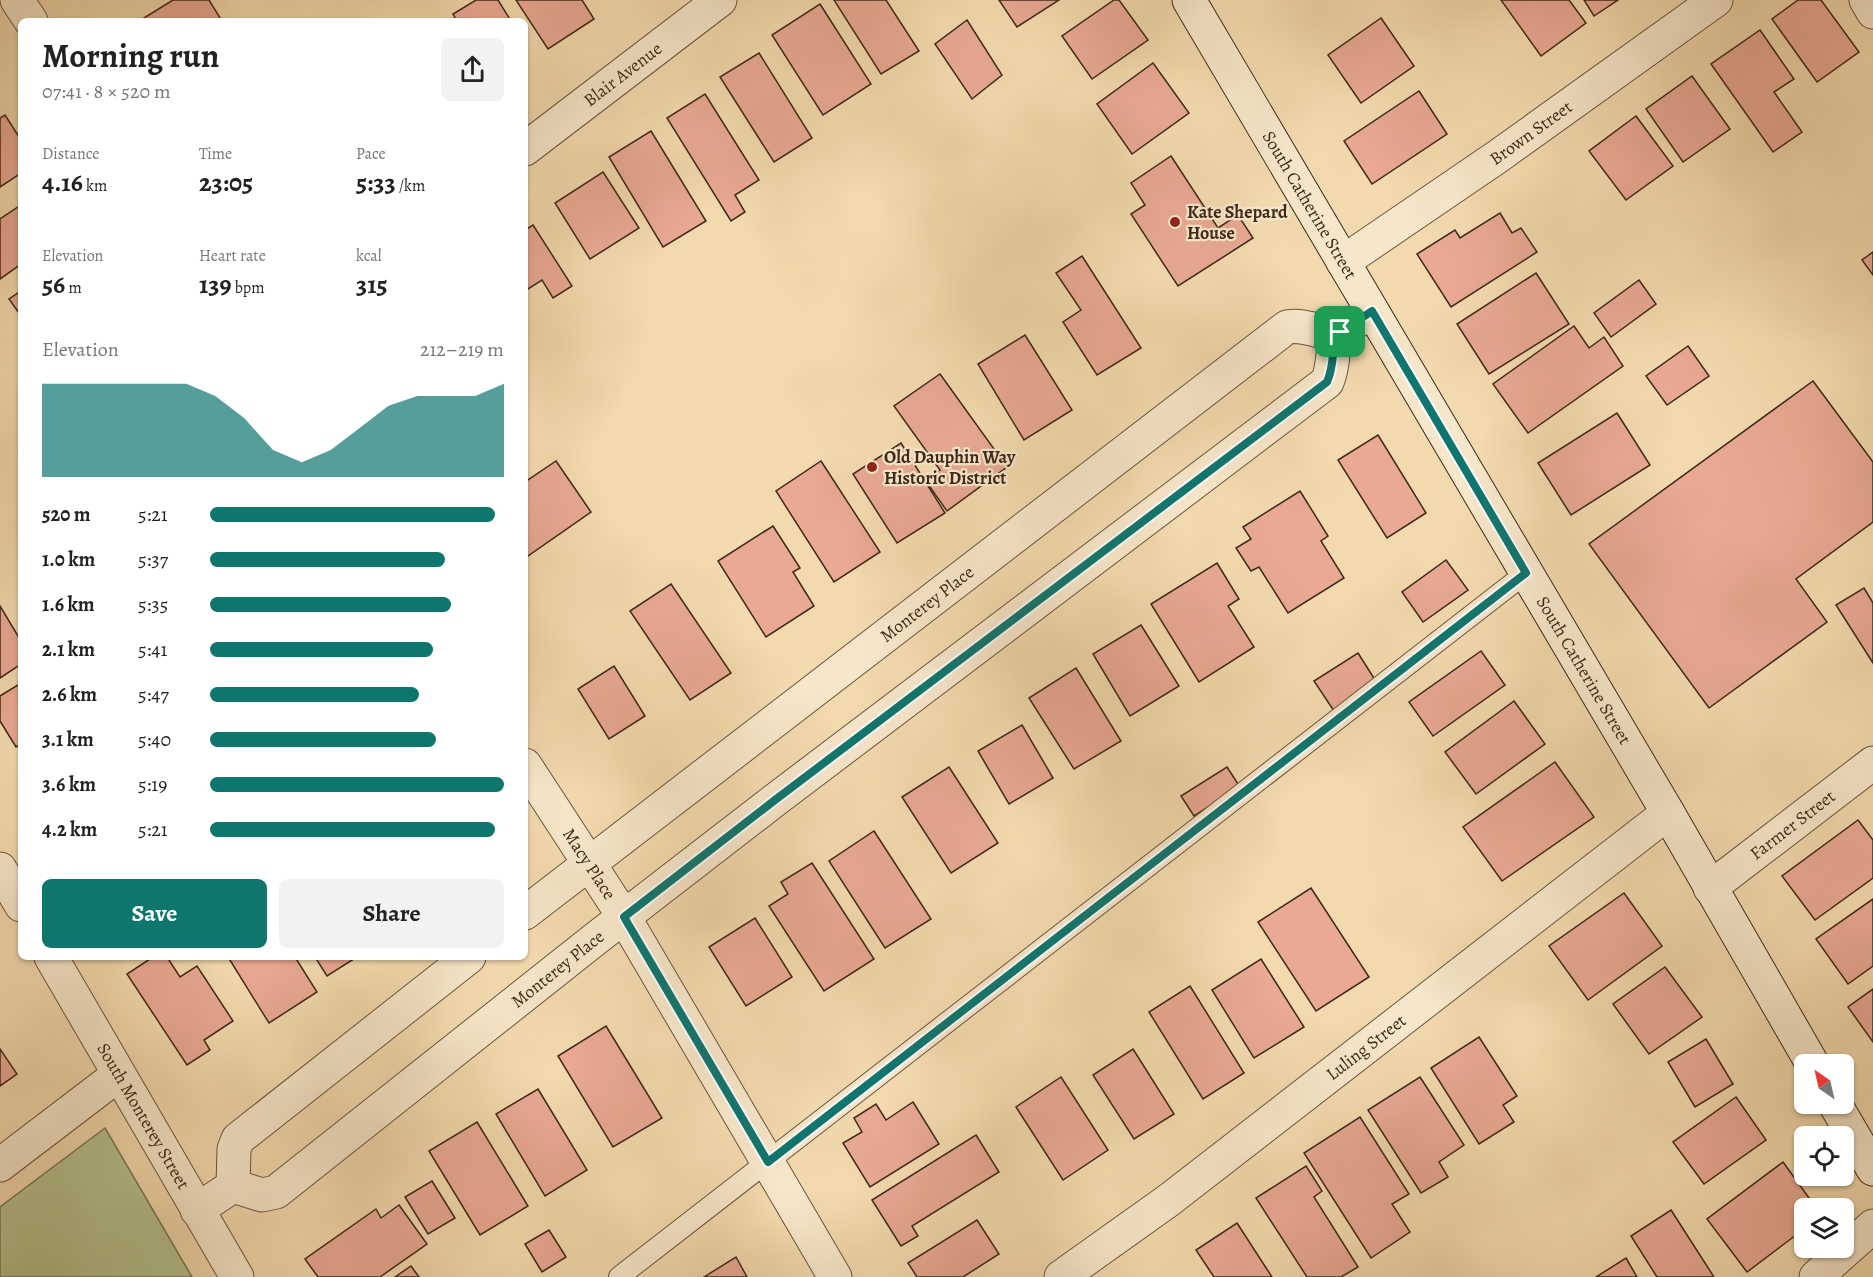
<!DOCTYPE html>
<html lang="en">
<head>
<meta charset="utf-8">
<style>
  body { margin:0; font-family:Alegreya,serif; background:#f2f2f2; color:#222; height:100vh; display:flex; flex-direction:column; font-size:22px; white-space:nowrap }
  * { box-sizing:border-box; margin:0 }
  p { font-size:20px; color:#767676 }
  .icon { flex:none; width:33px; height:33px; fill:none; stroke:currentColor; stroke-width:2; stroke-linecap:round; stroke-linejoin:round }
  .map { position:relative; flex:1; overflow:hidden }
  .details { position:absolute; left:18px; top:18px; width:510px; height:942px; display:flex; flex-direction:column; background:#fff; border-radius:9px; box-shadow:0 2px 4px #0004 }
  .details>* { flex:none }
  .needle { width:39px; rotate:326deg }
  .controls { position:absolute; left:1794px; top:1054px; display:grid; gap:12px }
  .controls a { display:grid; place-items:center; width:60px; height:60px; border-radius:9px; background:#fff; box-shadow:0 2px 4px #0004; font-size:30px }
  .pin { position:absolute; display:grid; place-items:center; width:51px; height:51px; color:#fff; margin:-26px; border-radius:12px; box-shadow:0 3px 9px #0006 }
  .round { display:grid; place-items:center; flex:none; width:63px; height:63px; border-radius:9px; background:#f2f2f2 }
  .overview { display:flex; align-items:center; justify-content:space-between; height:102px; padding:0 24px }
  h1 { font-size:33px; font-weight:600; line-height:45px }
  .metrics { display:grid; grid-template-columns:repeat(3,1fr); gap:9px; height:102px; padding:6px 24px }
  .metrics div { display:grid; align-content:center }
  .metrics b { font-size:26px; font-weight:600 }
  .metrics small { font-size:16px; font-weight:400 }
  .metrics p { font-size:16px }
  .chart { height:168px; padding:12px 24px }
  .chart p { display:flex; justify-content:space-between }
  .chart svg { width:100%; height:108px; margin-top:6px; fill:#0f766e; opacity:.7 }
  .primary-button { display:flex; gap:12px; margin-top:auto; padding:12px 24px }
  .primary-button a { flex:1; height:69px; border-radius:9px; background:#0f766e; color:#fff; font-size:24px; font-weight:600; line-height:69px; text-align:center }
  .primary-button a+a { background:#f2f2f2; color:#222 }
  ul { padding:0 24px; list-style:none; font-size:20px }
  li { display:grid; grid-template-columns:96px 72px 1fr; align-items:center; height:45px }
  li i { height:15px; border-radius:8px; background:#0f766e }
  .map>svg:first-child { display:block }
  .green { fill:#b5c18e; stroke:#7a7454; stroke-width:1.5 }
  .building { fill:#e9a993; stroke:#3f281a; stroke-width:1.5 }
  .lines { fill:none; stroke-linecap:round; stroke-linejoin:round }
  .lane-casing { stroke:#6c543f; stroke-width:22 }
  .street-casing { stroke:#6c543f; stroke-width:35 }
  .secondary-casing { stroke:#3f281a; stroke-width:35 }
  .lane { stroke:#f7e7ca; stroke-width:20 }
  .street { stroke:#f7e7ca; stroke-width:33 }
  .secondary { stroke:#f7e7ca; stroke-width:33 }
  .route-casing { stroke:#fff; stroke-width:12 }
  .route { stroke:#0f766e; stroke-width:8 }
  .poi-dot { fill:#8f2418; stroke:#f7e7ca; stroke-width:2 }
  .labels { text-anchor:middle; dominant-baseline:central; stroke-width:4.5; stroke-linejoin:round; paint-order:stroke }
  .street-label { font-size:18px; fill:#3f281a; stroke:#f7e7ca }
  .poi-label { font-size:18px; font-weight:bold; fill:#3f281a; stroke:#f7e7ca; text-anchor:start }
</style>
</head>
<body>
<div class="map">
<svg width="1873" height="1277" viewBox="0 0 1873 1277">
  <rect width="100%" height="100%" fill="#f3daae"/>
  <filter id="stains"><feTurbulence type="fractalNoise" baseFrequency=".00333" numOctaves="4"/><feColorMatrix values="0 0 0 0 .2 0 0 0 0 .09 0 0 0 0 .02 0 0 0 .5 -.17"/></filter>
  <radialGradient id="worn" r=".72"><stop offset=".6" stop-color="#630" stop-opacity="0"/><stop offset="1" stop-color="#630" stop-opacity=".3"/></radialGradient>
  <polygon class="green" points="105,1128 192,1277 0,1277 0,1207"/>
  <g class="building">
    <polygon points="173,0 209,0 222,21 139,21"/>
    <polygon points="476,0 498,0 511,21 457,21 453,14"/>
    <polygon points="516,0 582,0 594,19 548,49"/>
    <polygon points="834,0 886,0 919,51 881,74"/>
    <polygon points="999,0 1059,0 1017,27"/>
    <polygon points="1114,0 1119,0 1148,40 1092,79 1062,36"/>
    <polygon points="1501,0 1569,0 1586,23 1541,56"/>
    <polygon points="1584,0 1618,0 1594,16"/>
    <polygon points="1798,0 1821,0 1859,52 1817,82 1772,19"/>
    <polygon points="820,4 871,84 823,115 772,35"/>
    <polygon points="1381,18 1414,66 1361,103 1328,55"/>
    <polygon points="967,20 1002,75 972,99 935,44"/>
    <polygon points="1760,30 1794,79 1774,92 1802,132 1773,152 1711,64"/>
    <polygon points="759,53 812,138 774,162 720,77"/>
    <polygon points="1153,63 1189,113 1132,154 1097,104"/>
    <polygon points="1692,76 1730,129 1683,162 1646,109"/>
    <polygon points="1419,91 1447,134 1372,184 1344,141"/>
    <polygon points="705,94 759,180 735,195 745,212 731,221 667,118"/>
    <polygon points="5,115 21,140 21,173 0,187 0,118"/>
    <polygon points="1636,116 1673,166 1626,200 1589,151"/>
    <polygon points="651,131 706,221 663,247 609,157"/>
    <polygon points="1171,156 1218,228 1238,215 1253,238 1178,286 1131,214 1145,205 1131,183"/>
    <polygon points="603,172 639,228 590,259 555,203"/>
    <polygon points="21,205 21,264 0,279 0,219"/>
    <polygon points="1500,213 1512,233 1521,228 1537,252 1451,307 1417,254 1455,230 1460,238"/>
    <polygon points="533,225 572,286 553,298 542,280 528,289 525,285 525,230"/>
    <polygon points="1873,252 1873,275 1862,260"/>
    <polygon points="1082,256 1141,348 1097,375 1063,322 1081,310 1056,273"/>
    <polygon points="1536,273 1569,324 1489,374 1457,324"/>
    <polygon points="1639,280 1656,304 1611,337 1594,313"/>
    <polygon points="21,291 21,316 9,299"/>
    <polygon points="1574,326 1589,348 1604,337 1623,366 1528,433 1493,384"/>
    <polygon points="1025,335 1072,410 1024,440 978,364"/>
    <polygon points="1688,346 1709,376 1667,405 1646,376"/>
    <polygon points="940,374 1007,467 947,511 925,480 940,470 894,406"/>
    <polygon points="1813,381 1873,462 1873,522 1796,579 1827,622 1709,708 1589,544"/>
    <polygon points="1617,413 1650,465 1571,515 1538,463"/>
    <polygon points="1378,435 1426,513 1387,538 1338,460"/>
    <polygon points="901,443 945,513 897,543 853,474"/>
    <polygon points="556,461 591,512 525,558 525,482"/>
    <polygon points="821,461 880,552 834,582 776,491"/>
    <polygon points="1300,491 1328,536 1321,541 1344,578 1288,613 1259,567 1251,571 1236,548 1251,539 1243,527"/>
    <polygon points="773,526 800,568 793,572 814,606 766,637 718,561"/>
    <polygon points="1446,560 1468,590 1423,622 1402,592"/>
    <polygon points="1217,563 1239,599 1228,606 1254,647 1199,682 1151,604"/>
    <polygon points="671,584 731,673 690,700 630,611"/>
    <polygon points="1864,588 1873,603 1873,663 1836,605"/>
    <polygon points="0,606 21,641 21,664 0,678"/>
    <polygon points="1141,625 1179,686 1130,716 1093,654"/>
    <polygon points="1481,651 1505,685 1433,736 1409,702"/>
    <polygon points="1358,653 1377,683 1334,711 1314,681"/>
    <polygon points="614,666 645,716 609,739 578,689"/>
    <polygon points="1076,668 1121,741 1074,769 1029,698"/>
    <polygon points="21,683 21,744 16,747 0,721 0,696"/>
    <polygon points="1514,701 1545,744 1476,794 1445,752"/>
    <polygon points="1022,725 1053,778 1009,804 978,751"/>
    <polygon points="1555,762 1594,817 1502,881 1463,827"/>
    <polygon points="949,767 998,843 951,873 902,797"/>
    <polygon points="1227,767 1240,787 1194,816 1181,796"/>
    <polygon points="1858,820 1873,840 1873,878 1815,920 1782,876"/>
    <polygon points="874,831 931,919 885,948 829,861"/>
    <polygon points="812,863 874,959 824,991 769,906 788,894 781,882"/>
    <polygon points="1311,888 1369,977 1316,1011 1258,922"/>
    <polygon points="1624,893 1662,946 1588,1000 1549,946"/>
    <polygon points="1873,899 1873,966 1848,984 1816,939"/>
    <polygon points="755,918 792,977 746,1006 709,947"/>
    <polygon points="153,957 167,957 180,977 197,966 233,1021 204,1040 210,1050 187,1065 127,974"/>
    <polygon points="228,957 295,957 317,992 269,1023"/>
    <polygon points="315,957 357,957 327,976"/>
    <polygon points="1261,959 1304,1027 1254,1058 1212,990"/>
    <polygon points="1665,967 1702,1017 1649,1054 1613,1004"/>
    <polygon points="1190,986 1244,1073 1203,1099 1149,1012"/>
    <polygon points="1873,989 1873,1042 1848,1007"/>
    <polygon points="606,1026 662,1118 613,1147 558,1056"/>
    <polygon points="1479,1037 1517,1096 1503,1105 1514,1122 1479,1144 1431,1068"/>
    <polygon points="1706,1039 1733,1084 1695,1107 1668,1062"/>
    <polygon points="0,1049 17,1074 0,1086"/>
    <polygon points="1133,1049 1174,1114 1134,1139 1093,1075"/>
    <polygon points="1061,1077 1108,1150 1063,1180 1016,1107"/>
    <polygon points="1420,1077 1464,1145 1439,1162 1448,1177 1421,1193 1368,1110"/>
    <polygon points="538,1089 587,1170 545,1196 496,1114"/>
    <polygon points="1736,1097 1766,1140 1704,1184 1673,1142"/>
    <polygon points="913,1102 939,1144 870,1187 843,1143 862,1132 854,1118 876,1104 886,1120"/>
    <polygon points="1360,1117 1409,1194 1392,1204 1410,1232 1371,1258 1304,1153"/>
    <polygon points="477,1122 528,1206 480,1235 429,1151"/>
    <polygon points="976,1135 999,1172 912,1226 918,1236 901,1246 872,1200"/>
    <polygon points="1783,1162 1817,1209 1804,1209 1804,1229 1747,1272 1707,1219"/>
    <polygon points="1306,1166 1322,1191 1314,1197 1358,1267 1341,1277 1307,1277 1256,1198"/>
    <polygon points="432,1181 455,1218 428,1234 405,1197"/>
    <polygon points="399,1205 427,1244 380,1277 318,1277 305,1259 376,1209 381,1218"/>
    <polygon points="1671,1210 1714,1277 1657,1277 1631,1236"/>
    <polygon points="977,1220 999,1254 963,1277 917,1277 908,1263"/>
    <polygon points="1237,1223 1272,1277 1214,1277 1196,1250"/>
    <polygon points="549,1230 566,1257 542,1272 525,1244"/>
    <polygon points="736,1257 747,1277 704,1277"/>
    <polygon points="1626,1258 1637,1277 1596,1277"/>
    <polygon points="411,1266 419,1277 395,1277"/>
  </g>
  <g class="lines">
    <g class="lane-casing">
      <polyline id="lane" points="619,1277 1526,573"/>
    </g>
    <g class="street-casing">
      <g id="street">
        <polyline points="17,0 31,21"/>
        <polyline points="1866,0 1873,12"/>
        <path id="s1" d="M525 149 720 0"/>
        <path id="s2" d="M1343 262 1497 157 1716 0"/>
        <path id="s3" d="M525 765 624 917 835 1277"/>
        <polyline points="0,869 21,905"/>
        <path id="s4" d="M1710 888 1873 763"/>
        <path id="s5" d="M525 913 1287 327C1303 324 1319 332 1336 335"/>
        <path id="s6" d="M51 957 237 1277"/>
        <polyline points="0,1165 118,1075"/>
        <path id="s7" d="M233 1186 262 1195 276 1192 599 936 775 800 1327 382C1334 367 1332 351 1336 335L1372 311"/>
        <polyline points="197,1210 233,1186 234,1149 238,1139 469,957"/>
        <path id="s8" d="M1061 1277 1169 1200 1668 813"/>
        <polyline points="1816,1277 1873,1226"/>
      </g>
    </g>
    <g class="secondary-casing">
      <g id="secondary">
        <path id="s9" d="M1189 0 1668 813 1813 1065"/>
        <polyline points="1835,1104 1873,1169"/>
      </g>
    </g>
    <use href="#lane" class="lane"/>
    <use href="#street" class="street"/>
    <use href="#secondary" class="secondary"/>
  </g>
  <g class="lines">
    <g class="route-casing">
      <path id="route" d="M1372 311 1526 573 768 1162 624 917 775 800 1327 382C1334 367 1332 351 1336 335Z"/>
    </g>
    <use href="#route" class="route"/>
  </g>
  <g class="poi-dot">
    <circle cx="1175" cy="222" r="6"/>
    <circle cx="872" cy="467" r="6"/>
  </g>
  <g class="labels">
    <g class="street-label">
      <text stroke="none"><textPath href="#s1" startOffset="123">Blair Avenue</textPath></text>
      <text stroke="none"><textPath href="#s2" startOffset="228">Brown Street</textPath></text>
      <text stroke="none"><textPath href="#s9" startOffset="238">South Catherine Street</textPath></text>
      <text stroke="none"><textPath href="#s5" startOffset="507">Monterey Place</textPath></text>
      <text stroke="none"><textPath href="#s9" startOffset="778">South Catherine Street</textPath></text>
      <text stroke="none"><textPath href="#s4" startOffset="104">Farmer Street</textPath></text>
      <text stroke="none"><textPath href="#s3" startOffset="118">Macy Place</textPath></text>
      <text stroke="none"><textPath href="#s7" startOffset="404">Monterey Place</textPath></text>
      <text stroke="none"><textPath href="#s8" startOffset="382">Luling Street</textPath></text>
      <text stroke="none"><textPath href="#s6" startOffset="184">South Monterey Street</textPath></text>
    </g>
    <g class="poi-label">
      <text x="1187" y="212">Kate Shepard<tspan x="1187" dy="21">House</tspan></text>
      <text x="884" y="457">Old Dauphin Way<tspan x="884" dy="21">Historic District</tspan></text>
    </g>
  </g>
  <rect width="100%" height="100%" filter="url(#stains)"/>
  <rect width="100%" height="100%" fill="url(#worn)"/>
</svg>
<div class="controls">
<a><svg class="needle" viewBox="-14 -14 28 28"><path d="M0-13l5 13h-10z" fill="#e53935"/><path d="M0 13l5-13h-10z" fill="#767676"/></svg></a>
<a><svg class="icon" aria-label="locate" viewBox="0 0 24 24"><circle cx="12" cy="12" r="6"/><path d="M12 2v4M12 18v4M2 12h4M18 12h4"/></svg></a>
<a><svg class="icon" aria-label="layers" viewBox="0 0 24 24"><path d="M12 4l9 5-9 5-9-5zM3 14l9 5 9-5"/></svg></a>
</div>
<div class="pin" style="left:1340px;top:332px;background:#1e9e55"><svg class="icon" aria-label="arrive" viewBox="0 0 24 24"><path d="M6 21V4h12l-3 4 3 4H6"/></svg></div>
<section class="details">
<div class="overview"><div><h1>Morning run</h1><p>07:41 · 8 × 520 m</p></div><a class="round"><svg class="icon" aria-label="share" viewBox="0 0 24 24"><path d="M12 15V3M7 8l5-5 5 5M5 13v7h14v-7"/></svg></a></div>
<div class="metrics">
<div><p>Distance</p><b>4.16<small> km</small></b></div>
<div><p>Time</p><b>23:05</b></div>
<div><p>Pace</p><b>5:33<small> /km</small></b></div>
</div>
<div class="metrics">
<div><p>Elevation</p><b>56<small> m</small></b></div>
<div><p>Heart rate</p><b>139<small> bpm</small></b></div>
<div><p>kcal</p><b>315</b></div>
</div>
<div class="chart"><p><span>Elevation</span>212–219 m</p>
<svg viewBox="0 0 160 44" preserveAspectRatio="none"><path d="M0 44V6L10 6L20 6L30 6L40 6L50 6L60 11L70 20L80 33L90 38L100 33L110 24L120 15L130 11L140 11L150 11L160 6V44z"/></svg>
</div>
<ul>
<li><b>520 m</b>5:21<i style="width:97%"></i></li>
<li><b>1.0 km</b>5:37<i style="width:80%"></i></li>
<li><b>1.6 km</b>5:35<i style="width:82%"></i></li>
<li><b>2.1 km</b>5:41<i style="width:76%"></i></li>
<li><b>2.6 km</b>5:47<i style="width:71%"></i></li>
<li><b>3.1 km</b>5:40<i style="width:77%"></i></li>
<li><b>3.6 km</b>5:19<i style="width:100%"></i></li>
<li><b>4.2 km</b>5:21<i style="width:97%"></i></li>
</ul>
<div class="primary-button"><a>Save</a><a>Share</a></div>
</section>
</div>
</body>
</html>
